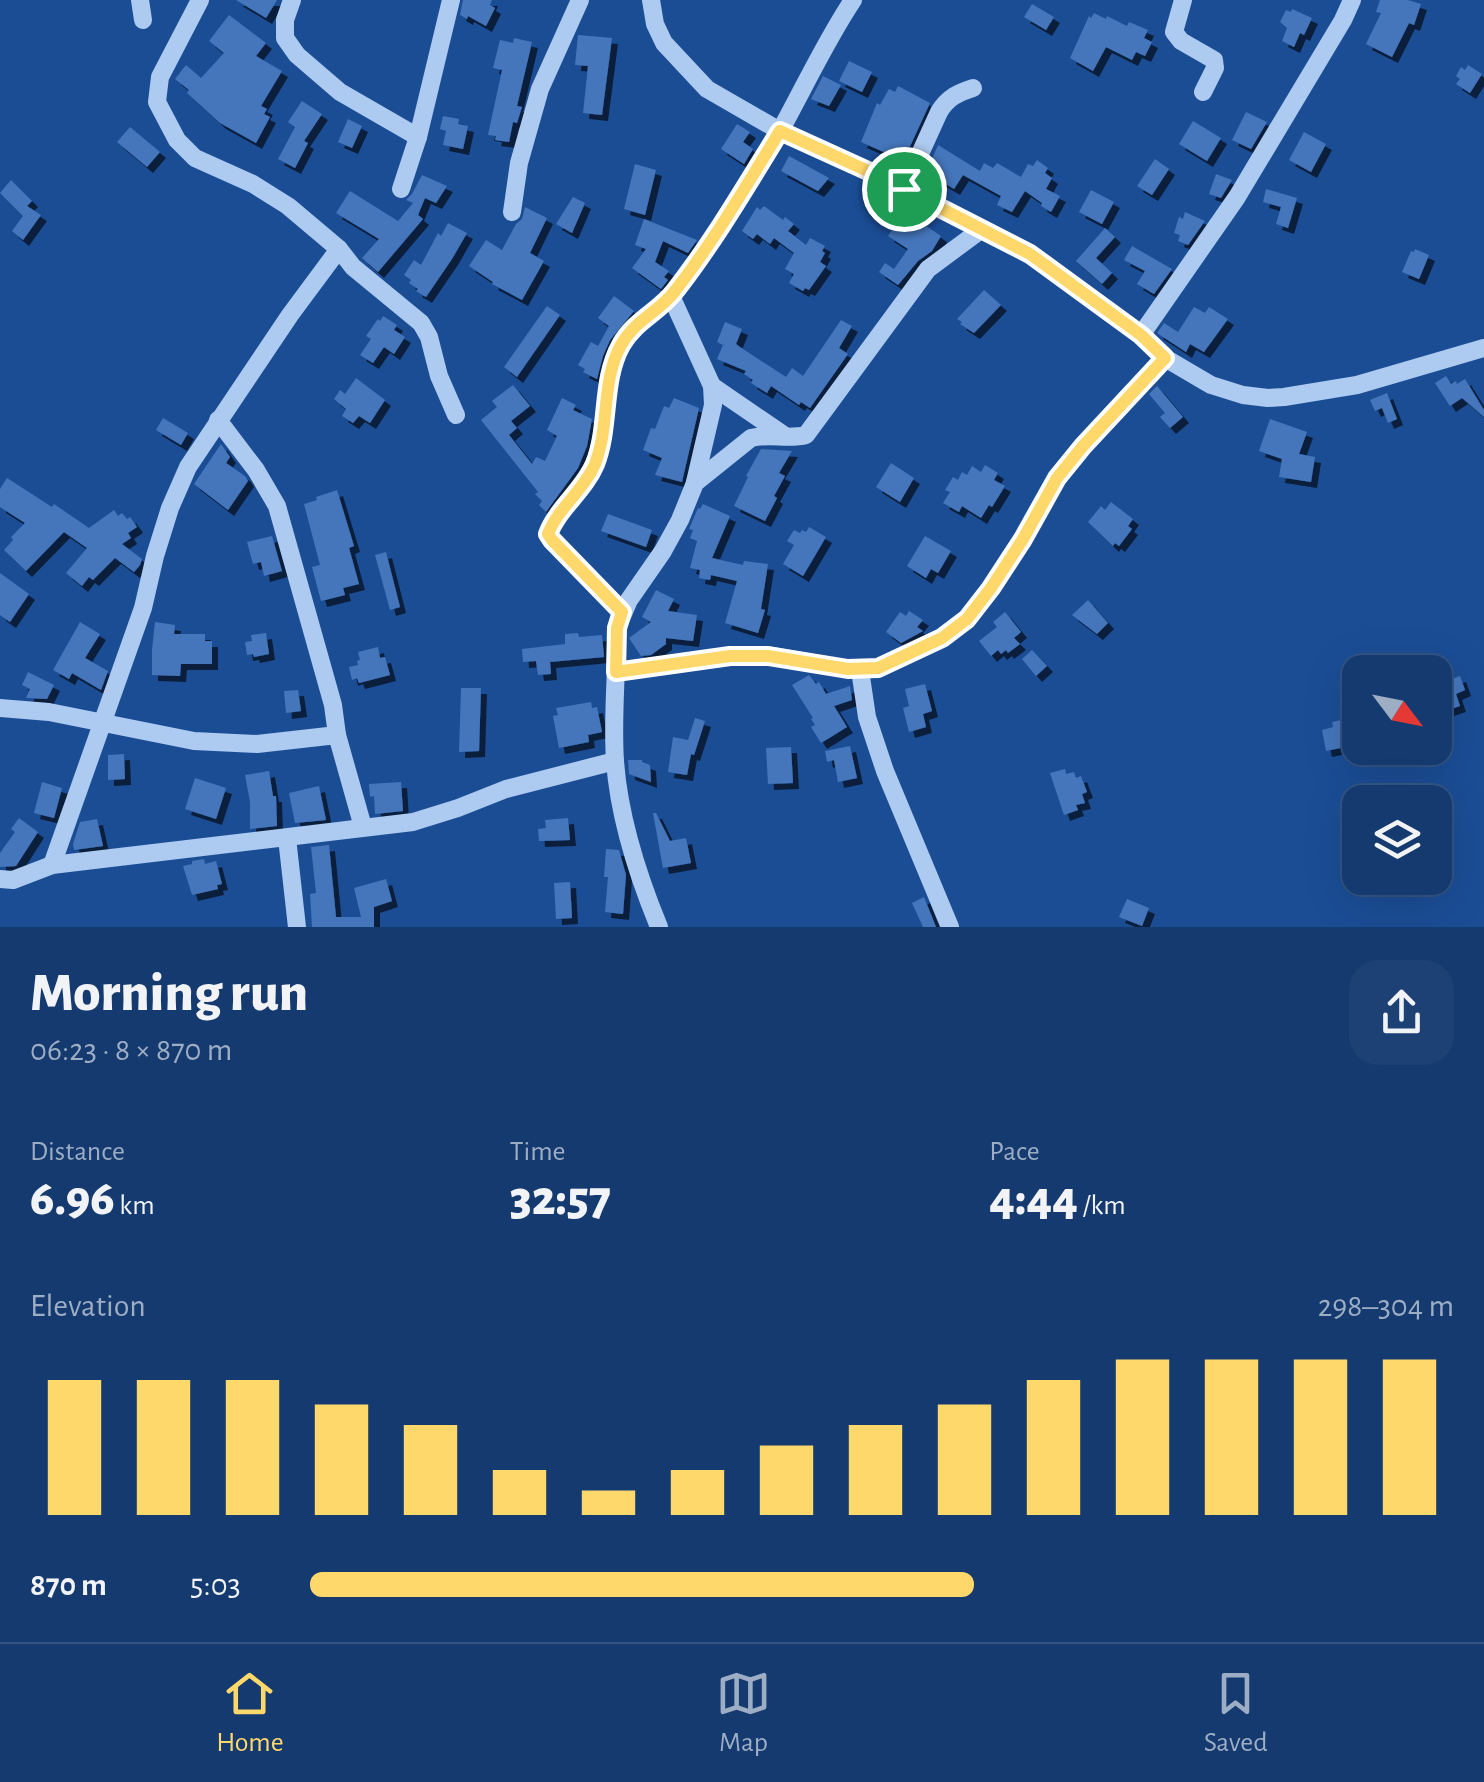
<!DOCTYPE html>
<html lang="en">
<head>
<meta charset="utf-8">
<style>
  body { margin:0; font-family:"Alegreya Sans",sans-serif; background:#1d4175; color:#f1f3f6; height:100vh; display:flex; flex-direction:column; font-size:38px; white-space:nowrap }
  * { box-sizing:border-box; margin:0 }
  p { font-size:32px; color:#9dadc3 }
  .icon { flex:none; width:55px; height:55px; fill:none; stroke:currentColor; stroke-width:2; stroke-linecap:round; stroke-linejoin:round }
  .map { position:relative; height:927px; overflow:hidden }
  .panel { display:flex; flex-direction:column; background:#143a70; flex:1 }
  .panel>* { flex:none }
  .needle { width:65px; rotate:122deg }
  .buttons { position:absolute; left:1342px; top:655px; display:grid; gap:20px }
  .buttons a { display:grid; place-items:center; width:110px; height:110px; border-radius:20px; background:#143a70; box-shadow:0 10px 40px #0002,0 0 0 2px #335483; font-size:50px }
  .pin { position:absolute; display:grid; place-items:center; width:85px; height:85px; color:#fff; margin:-42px; border:5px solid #fff; border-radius:50%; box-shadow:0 2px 10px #0007 }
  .round { display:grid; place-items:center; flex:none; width:105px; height:105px; border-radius:30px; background:#1d4175 }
  .overview { display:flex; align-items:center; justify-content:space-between; height:170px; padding:0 30px }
  h1 { font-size:55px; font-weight:800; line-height:75px }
  .metrics { display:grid; grid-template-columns:repeat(3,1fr); gap:15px; height:170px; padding:10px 30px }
  .metrics div { display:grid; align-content:center }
  .metrics b { font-size:50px; font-weight:800 }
  .metrics small { font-size:28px; font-weight:400 }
  .metrics p { font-size:28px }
  .chart { height:280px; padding:20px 30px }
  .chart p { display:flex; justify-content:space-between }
  .chart svg { width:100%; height:180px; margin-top:10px; stroke:#ffd86c; stroke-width:6 }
  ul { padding:0 30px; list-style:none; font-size:32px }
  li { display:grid; grid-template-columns:160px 120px 1fr; align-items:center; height:75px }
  li i { height:25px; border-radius:12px; background:#ffd86c }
  .tab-bar { display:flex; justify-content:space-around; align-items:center; height:140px; border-top:2px solid #335483; background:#143a70; font-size:28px; color:#9dadc3 }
  .tab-bar a { display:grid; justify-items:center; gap:5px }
  .tab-bar .on { color:#ffd86c }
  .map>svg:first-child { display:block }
  .building { fill:#4476bc; filter:url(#shadow) }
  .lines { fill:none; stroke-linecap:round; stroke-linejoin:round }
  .minor { stroke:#adcaf0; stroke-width:18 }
  .route-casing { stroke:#fff; stroke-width:20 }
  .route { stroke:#ffd86c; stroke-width:12 }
</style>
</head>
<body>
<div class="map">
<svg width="1484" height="927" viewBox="0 0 1484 927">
  <defs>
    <filter id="shadow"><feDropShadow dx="6" dy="6" stdDeviation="0" flood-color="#0009"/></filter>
  </defs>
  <rect width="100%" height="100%" fill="#1b4d95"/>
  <g class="building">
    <polygon points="236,0 277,0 266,18"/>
    <polygon points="463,0 492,0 490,5 495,8 486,26 468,16 467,19 460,15"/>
    <polygon points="1380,0 1408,0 1421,4 1414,25 1409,23 1392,57 1366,44 1381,13 1376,12"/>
    <polygon points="1032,4 1054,17 1046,30 1024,17"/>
    <polygon points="1292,9 1312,18 1304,35 1300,33 1294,47 1282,41 1287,28 1280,22 1286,10 1291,12"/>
    <polygon points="1094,13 1106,19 1107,16 1127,26 1129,22 1148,30 1144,38 1152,42 1145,56 1136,52 1132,60 1106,47 1093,71 1070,58 1089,16 1091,18"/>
    <polygon points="229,15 266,43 256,56 282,71 261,106 267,109 264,114 270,117 256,143 220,123 187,93 189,90 175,79 186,65 201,78 224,53 209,41"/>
    <polygon points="578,35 612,38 602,115 583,113 588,66 575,65"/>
    <polygon points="514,38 532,42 517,106 522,107 517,123 513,122 509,142 495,140 496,136 488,135 502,70 493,68 500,40 513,43"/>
    <polygon points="849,61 872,72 862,92 839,81"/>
    <polygon points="1468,65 1482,74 1470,93 1456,84 1460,79 1456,76 1461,67 1465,70"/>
    <polygon points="823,76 841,85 829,106 811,99"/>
    <polygon points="898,86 930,103 901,166 893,162 895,157 861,142 877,103 880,105 889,89 895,92"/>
    <polygon points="302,101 322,114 304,141 308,143 295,168 278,159 295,127 288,122"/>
    <polygon points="1246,112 1267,122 1251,149 1232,140"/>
    <polygon points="443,116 459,119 458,124 468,126 463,149 443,145 446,131 440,129"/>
    <polygon points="348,119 362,126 352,148 338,142"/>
    <polygon points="1193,121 1221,138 1207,161 1179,144"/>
    <polygon points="737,124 750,132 743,142 753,149 744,164 721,149"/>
    <polygon points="130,127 160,152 147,167 117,142"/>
    <polygon points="945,130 938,145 980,171 984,163 993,168 997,163 1021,177 1028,164 1033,166 1037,160 1048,168 1045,173 1052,178 1046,189 1060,196 1051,212 1041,206 1042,203 1025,191 1012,212 997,205 1001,196 963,175 954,189 932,176 930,179 924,176"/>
    <polygon points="1304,132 1326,144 1311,172 1289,160"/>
    <polygon points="789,156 829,178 818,191 781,171"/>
    <polygon points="1155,159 1169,169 1152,195 1137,186"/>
    <polygon points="635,164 656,170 645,215 624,209"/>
    <polygon points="1216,174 1232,180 1221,198 1209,194"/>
    <polygon points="422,175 447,186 436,203 425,198 418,215 423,219 378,272 362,258 379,239 336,213 350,191 398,221 413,203 406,200 412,194"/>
    <polygon points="11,180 32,201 27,206 41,215 23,240 12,231 23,216 0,193"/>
    <polygon points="1266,189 1297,198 1288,228 1276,224 1281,207 1263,202"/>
    <polygon points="1091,190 1114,202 1102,224 1079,212"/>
    <polygon points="573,197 585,203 572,233 556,224"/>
    <polygon points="764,206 783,220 785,217 794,224 788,231 806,245 810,238 825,246 822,251 825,253 820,262 826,266 809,290 805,288 803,291 789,283 794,274 785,269 794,253 774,238 770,244 757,234 753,239 742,231 757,207 760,210"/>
    <polygon points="525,207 547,218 530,253 544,261 522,300 492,284 493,282 469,266 486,240 502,250 516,224 522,219"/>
    <polygon points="907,207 919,215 916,219 941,236 932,251 918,261 898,285 879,272 885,263 894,269 908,249 888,236"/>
    <polygon points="1185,212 1205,221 1188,245 1178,241 1180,235 1174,233 1179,217 1183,219"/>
    <polygon points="644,219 697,240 688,253 663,241 655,262 669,271 664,277 668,280 661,289 632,268 646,249 635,245"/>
    <polygon points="448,223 467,233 452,259 426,297 416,291 418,289 409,283 411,280 404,275 414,260 421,265 438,233 441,236"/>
    <polygon points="1105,228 1115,237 1096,258 1112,273 1102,284 1076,261"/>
    <polygon points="1132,246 1172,269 1154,294 1137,284 1145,271 1124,260"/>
    <polygon points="1415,249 1429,255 1419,279 1402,272 1411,251 1414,252"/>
    <polygon points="984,290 1001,305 974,333 960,324 962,322 957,319"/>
    <polygon points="614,296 634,311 610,340 603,356 597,379 583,372 585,369 578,365 591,342 598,346 609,326 598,318"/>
    <polygon points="547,306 560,315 517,377 504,367"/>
    <polygon points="1194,307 1205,313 1209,307 1228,319 1204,352 1190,344 1186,352 1157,333 1164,323 1178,332"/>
    <polygon points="383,316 397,325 394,330 405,337 394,354 384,347 373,363 360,355 371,339 366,336 378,319 380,321"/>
    <polygon points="841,320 852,326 839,348 848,354 810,408 801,402 799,405 771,386 767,393 751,383 753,380 744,374 746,371 717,359 723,345 717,342 725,322 742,329 736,344 740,347 786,377 792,368 803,376"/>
    <polygon points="1446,376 1451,384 1456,381 1457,384 1465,379 1484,410 1484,417 1462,398 1450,406 1435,383"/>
    <polygon points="356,378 385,400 370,423 359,416 353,423 342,416 346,409 334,399 340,390 345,394"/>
    <polygon points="513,385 530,406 511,421 517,428 509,435 532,464 536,457 545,461 557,436 547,430 562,398 576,405 573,410 592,419 587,446 578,468 546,512 539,505 542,501 535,494 538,492 481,420 497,407 492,401"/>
    <polygon points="1157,386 1183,417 1170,428 1160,417 1165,413 1149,394"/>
    <polygon points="1387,393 1397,419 1388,423 1382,408 1375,411 1370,400"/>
    <polygon points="674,398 699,408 682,482 655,475 662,458 643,450 651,428 655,429 664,406 669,408"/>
    <polygon points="163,418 188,433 181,445 156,430"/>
    <polygon points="1270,419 1307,432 1299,454 1315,457 1311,482 1279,477 1282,459 1259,451"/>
    <polygon points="221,444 230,457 226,463 245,476 248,481 228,510 194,484"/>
    <polygon points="761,449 792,451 779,473 785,476 774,496 777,498 765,521 734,506 748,477 746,476"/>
    <polygon points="891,463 914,478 900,502 876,487"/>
    <polygon points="985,465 998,473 994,480 1005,486 992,507 989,505 981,518 962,506 959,512 943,503 950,492 945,490 953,477 958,480 962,472 967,475 972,466 981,472"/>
    <polygon points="7,478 52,507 54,504 89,528 114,510 118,516 122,513 127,519 130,517 137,527 128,533 131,538 122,544 142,559 140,565 134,572 115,558 93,580 89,577 82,586 66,573 87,548 64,532 26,571 4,550 13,540 11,537 25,523 0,507 0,489"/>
    <polygon points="337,490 354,546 349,548 359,584 343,588 345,595 321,601 312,567 320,565 304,504 317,500 316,497"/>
    <polygon points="1111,502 1133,519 1128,526 1132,529 1119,546 1115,543 1113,546 1088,522 1101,506 1105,510"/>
    <polygon points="703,504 730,516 712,558 743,565 744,561 768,564 761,609 765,610 758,633 725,623 737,581 711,575 710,580 699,578 700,570 690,568 697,541 690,538 693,530 689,529 698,508 700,509"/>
    <polygon points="608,514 652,530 646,547 601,531"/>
    <polygon points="809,527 826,537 803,576 783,564 794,545 787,541 794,530 800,533 802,530 806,532"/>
    <polygon points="272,536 282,571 264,576 261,562 253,564 247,542"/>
    <polygon points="925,536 951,551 938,573 931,569 926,578 907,566"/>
    <polygon points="386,552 400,607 390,610 375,555"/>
    <polygon points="0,573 29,594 10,622 0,615"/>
    <polygon points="656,590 674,599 668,611 697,615 693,641 666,638 666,644 651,655 641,656 629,638 651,622 642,617"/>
    <polygon points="1088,600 1108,623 1097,634 1072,615"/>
    <polygon points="909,611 923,620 917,627 923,631 901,643 886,632 900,612 906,616"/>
    <polygon points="1005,612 1021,632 1014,638 1020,644 1008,653 1006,650 1001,654 998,650 991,656 979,641 997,627 993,622"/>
    <polygon points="80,622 100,634 85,658 108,671 101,690 72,673 69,679 53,670"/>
    <polygon points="155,622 175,625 174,634 205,634 205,641 212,641 212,664 181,664 180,676 152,675 152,650"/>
    <polygon points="266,633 269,654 254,657 253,654 247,655 245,642 252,641 251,635"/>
    <polygon points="578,633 579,637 602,635 604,657 550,662 551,674 538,675 536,661 523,662 522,649 565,644 565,634"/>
    <polygon points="378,647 380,658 385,657 390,675 359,683 357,678 352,680 349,667 358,665 357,661 360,660 358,652"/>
    <polygon points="1032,650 1047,666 1036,676 1022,659"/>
    <polygon points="28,672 54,685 47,699 26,698 30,689 22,685"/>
    <polygon points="809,675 816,684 819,682 826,694 850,686 852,700 834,706 847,727 821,743 811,727 815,725 811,719 813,718 792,685"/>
    <polygon points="1460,676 1465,690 1456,694 1460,706 1445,711 1438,684"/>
    <polygon points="925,684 932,711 923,714 926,727 909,732 903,708 909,706 905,689"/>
    <polygon points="461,688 481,688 479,751 459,752"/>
    <polygon points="298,690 301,711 286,713 284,691"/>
    <polygon points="591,702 592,708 597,707 602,732 588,735 589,742 559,748 553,716 558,715 556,708"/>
    <polygon points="695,718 705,721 694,755 691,754 687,775 668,772 673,737 688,740"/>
    <polygon points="1350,718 1355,745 1326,751 1322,730 1333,727 1332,722"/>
    <polygon points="850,746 857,778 838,782 834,760 827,762 825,751"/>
    <polygon points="791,747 793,783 768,784 766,748"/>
    <polygon points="124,754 125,779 108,780 108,755"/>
    <polygon points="628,760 642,760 642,762 650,765 651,782 629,774"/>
    <polygon points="1065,769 1066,774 1074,772 1076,778 1081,776 1087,792 1082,794 1085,803 1076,805 1078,810 1064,815 1050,773"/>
    <polygon points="269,771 273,796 276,796 277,826 250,829 250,802 245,775"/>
    <polygon points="195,778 226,788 216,819 185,809"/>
    <polygon points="42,782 62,788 54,818 34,813"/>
    <polygon points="401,782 403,811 375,814 374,796 370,797 369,784"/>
    <polygon points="319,786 326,820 295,823 289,793"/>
    <polygon points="653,813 656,813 670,841 686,838 691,863 663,868"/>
    <polygon points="19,818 38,832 16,866 0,867 0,853 15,832 11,829"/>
    <polygon points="568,818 570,840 539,841 538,829 546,828 545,820"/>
    <polygon points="97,819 103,846 74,850 73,844 80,822"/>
    <polygon points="329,845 336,917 361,917 354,888 386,879 392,901 374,907 374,927 312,927 310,894 316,893 311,847"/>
    <polygon points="606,849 619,850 626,875 623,914 605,912 608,877 604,877"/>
    <polygon points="204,859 205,864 216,861 222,884 217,885 218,889 192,895 183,866 192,864 192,861"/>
    <polygon points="570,882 572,918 556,919 554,883"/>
    <polygon points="924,897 936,927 923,927 912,903"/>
    <polygon points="1127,899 1149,908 1142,926 1119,917"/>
  </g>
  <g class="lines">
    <g class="minor">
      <polyline points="140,0 143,20"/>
      <polyline points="200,0 160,77 157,102 177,140 195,158 253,184 288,206 339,249 353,267 421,323 429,337 439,376 456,415"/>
      <polyline points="292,0 285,20 285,38 297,55 340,92 418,137"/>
      <polyline points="651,0 655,24 664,43 707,89 780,131 868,171 1031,254 1141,335 1165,358 1211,385 1243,395 1268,398 1284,397 1357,385 1484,348"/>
      <polyline points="1183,0 1174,32 1181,41 1214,60 1215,68 1203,92"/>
      <polyline points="401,189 418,137 451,0"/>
      <path d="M904 189 939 112C948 97 958 93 973 88"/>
      <polyline points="512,212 519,163 540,89 580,0"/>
      <polyline points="671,296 712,386 713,405 695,482"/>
      <polyline points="1141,335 1237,197 1343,20 1352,0"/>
      <polyline points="712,386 785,436"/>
      <polyline points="218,420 256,470 277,506 333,705 337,735 363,827"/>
      <path d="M622 612 551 540 549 534C558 508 584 490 594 464 610 426 601 382 621 346 633 324 652 314 669 298 685 283 697 260 710 243 734 207 758 170 779 133 804 88 825 42 853 0"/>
      <polyline points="860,670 867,717 885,771 950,927"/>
      <polyline points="617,672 730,656 768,655 848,669 878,668 942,637 967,619 991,589 1023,539 1057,478 1083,446 1165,358"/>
      <polyline points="0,708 49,712 194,741 257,744 337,735"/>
      <polyline points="287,838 297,927"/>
      <polyline points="52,865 143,608 155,556 170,508 188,467 290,315 339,249"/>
      <polyline points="0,879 13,880 52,865 413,822 458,808 506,789 615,761"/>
      <path d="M659 927C638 876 619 817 615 761 612 717 617 672 617 628L629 600 663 551 680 520 695 483 751 438C770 433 788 440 806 435L928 269 982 229"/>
    </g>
  </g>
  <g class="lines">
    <g class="route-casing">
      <path id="route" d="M780 131 868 171 1030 254 1141 335 1165 358 1083 446 1057 478 1023 539 991 588 967 619 942 638 878 668 848 669 768 656H730L616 672 617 628 622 612 552 540 548 534C558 508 584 490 595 464 610 426 601 381 621 345 635 320 659 312 675 291 714 241 746 186 780 131Z"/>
    </g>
    <use href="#route" class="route"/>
  </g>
</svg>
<div class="buttons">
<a><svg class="needle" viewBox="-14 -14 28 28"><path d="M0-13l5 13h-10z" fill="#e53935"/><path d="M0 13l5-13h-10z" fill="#9dadc3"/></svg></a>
<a><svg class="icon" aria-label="layers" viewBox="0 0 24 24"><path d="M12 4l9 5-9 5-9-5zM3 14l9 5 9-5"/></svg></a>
</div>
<div class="pin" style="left:904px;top:189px;background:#1e9e55"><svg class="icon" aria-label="arrive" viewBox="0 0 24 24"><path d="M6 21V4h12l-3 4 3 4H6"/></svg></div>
</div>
<section class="panel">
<div class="overview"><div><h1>Morning run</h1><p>06:23 · 8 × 870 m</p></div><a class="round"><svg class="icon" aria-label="share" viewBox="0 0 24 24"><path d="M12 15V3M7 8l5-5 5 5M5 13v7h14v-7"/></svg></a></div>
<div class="metrics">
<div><p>Distance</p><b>6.96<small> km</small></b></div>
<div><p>Time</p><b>32:57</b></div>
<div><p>Pace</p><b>4:44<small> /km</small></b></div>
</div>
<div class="chart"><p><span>Elevation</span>298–304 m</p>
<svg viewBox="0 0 160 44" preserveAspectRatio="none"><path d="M5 44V11M15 44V11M25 44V11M35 44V17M45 44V22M55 44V33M65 44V38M75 44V33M85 44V27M95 44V22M105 44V17M115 44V11M125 44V6M135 44V6M145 44V6M155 44V6"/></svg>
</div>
<ul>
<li><b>870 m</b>5:03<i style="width:58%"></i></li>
</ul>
</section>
<nav class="tab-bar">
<a class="on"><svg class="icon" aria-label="home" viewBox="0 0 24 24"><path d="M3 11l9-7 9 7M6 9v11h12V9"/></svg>Home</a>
<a><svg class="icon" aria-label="map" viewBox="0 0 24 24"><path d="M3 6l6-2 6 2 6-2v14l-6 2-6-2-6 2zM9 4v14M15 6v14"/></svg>Map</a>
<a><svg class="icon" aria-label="saved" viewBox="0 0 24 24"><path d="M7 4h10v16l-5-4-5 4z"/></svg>Saved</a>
</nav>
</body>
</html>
